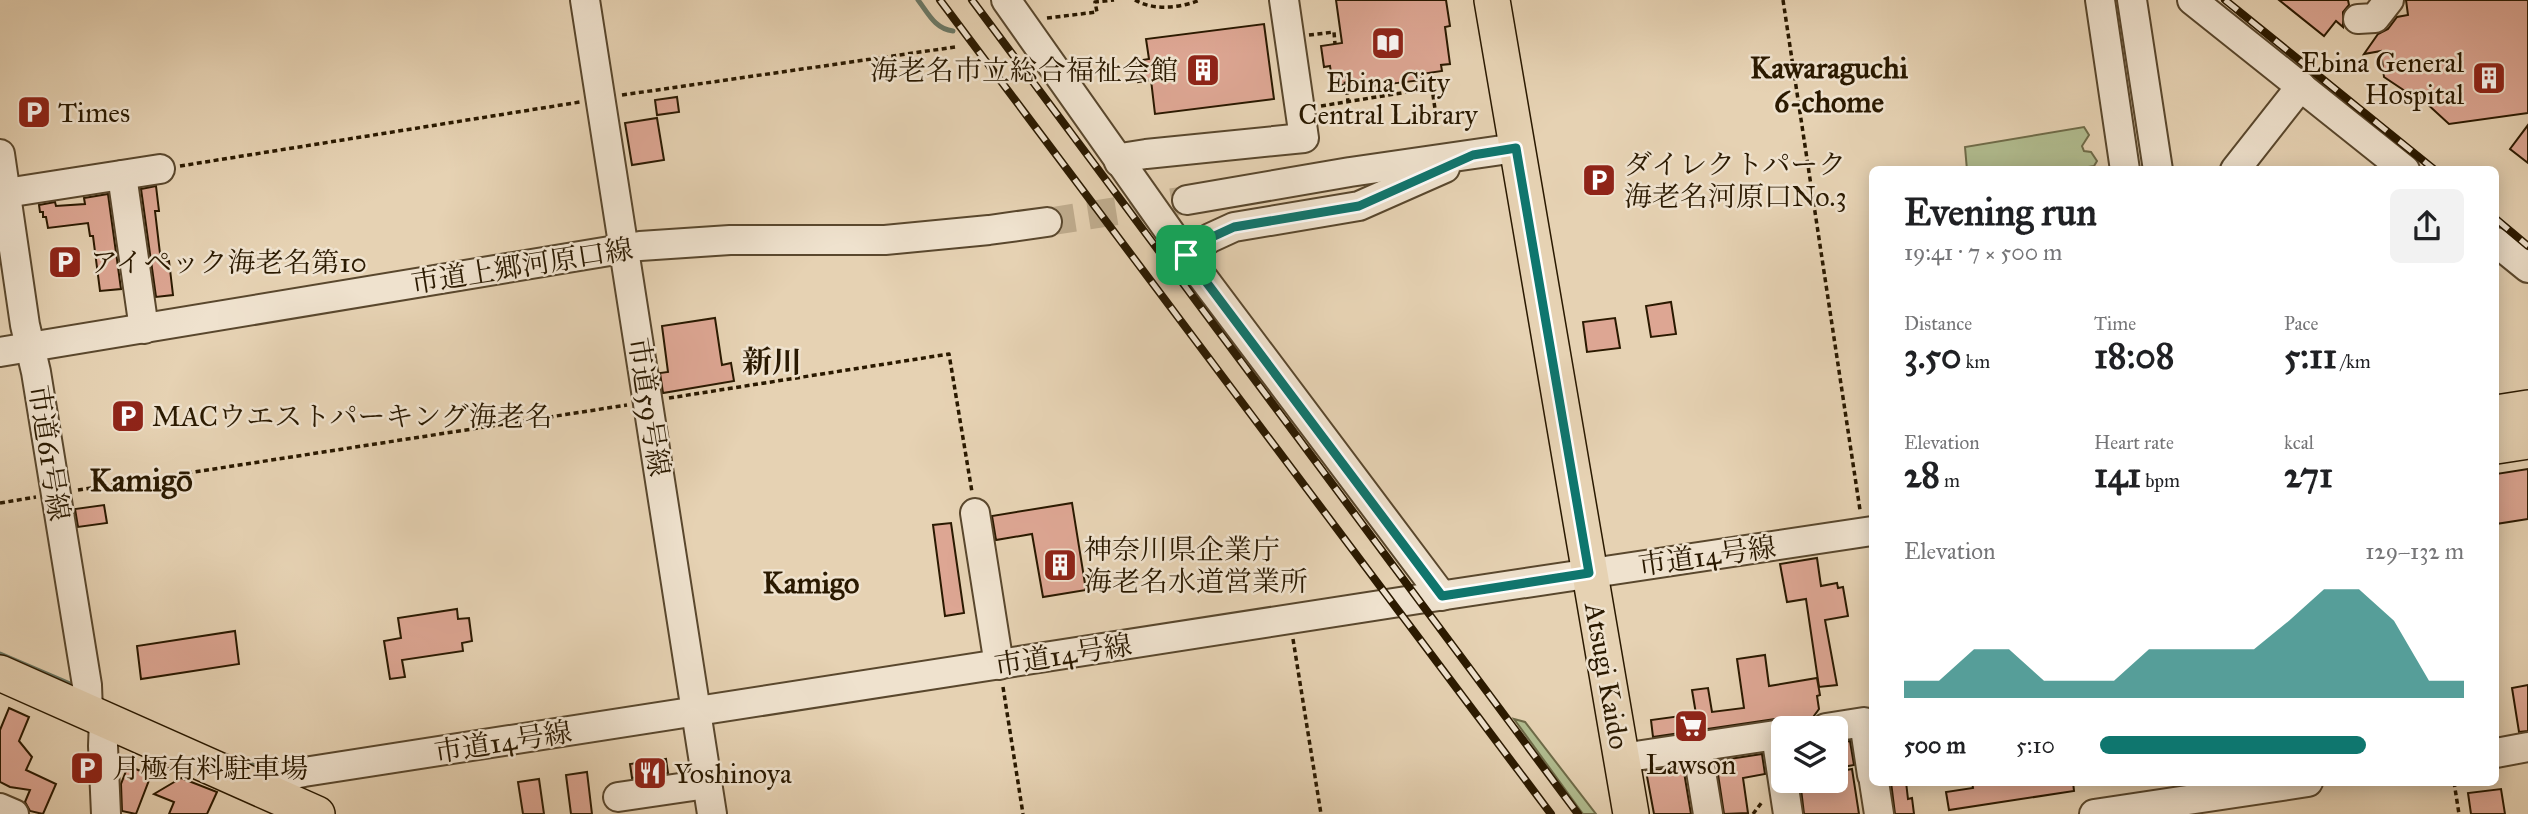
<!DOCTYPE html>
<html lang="en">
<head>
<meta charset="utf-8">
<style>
  body { margin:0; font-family:"IM FELL Great Primer","Noto Serif JP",serif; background:#f2f2f2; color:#202124; height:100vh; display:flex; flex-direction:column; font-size:26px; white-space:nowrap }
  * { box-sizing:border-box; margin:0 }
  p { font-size:23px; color:#757577 }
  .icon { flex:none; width:38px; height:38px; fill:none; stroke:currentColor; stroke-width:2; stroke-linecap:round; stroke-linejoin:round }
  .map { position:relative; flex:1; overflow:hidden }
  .panel { position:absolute; left:1869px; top:166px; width:630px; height:620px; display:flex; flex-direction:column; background:#fff; border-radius:10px; box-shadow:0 4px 18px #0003 }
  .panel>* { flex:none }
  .controls { position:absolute; left:1771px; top:716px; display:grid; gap:14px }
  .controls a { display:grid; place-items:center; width:77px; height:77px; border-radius:10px; background:#fff; box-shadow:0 4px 18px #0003; font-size:35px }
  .pin { position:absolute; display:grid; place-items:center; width:60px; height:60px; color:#fff; margin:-30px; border-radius:14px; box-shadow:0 4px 10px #0006 }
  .round { display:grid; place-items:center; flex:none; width:74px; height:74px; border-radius:10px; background:#f2f2f2 }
  .head { display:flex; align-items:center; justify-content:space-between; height:119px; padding:0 35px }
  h1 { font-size:38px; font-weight:700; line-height:52px }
  .metrics { display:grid; grid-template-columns:repeat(3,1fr); gap:10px; height:119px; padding:7px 35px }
  .metrics div { display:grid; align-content:center }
  .metrics b { font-size:35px; font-weight:700 }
  .metrics small { font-size:19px; font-weight:400 }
  .metrics p { font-size:19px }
  .chart { height:196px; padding:14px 35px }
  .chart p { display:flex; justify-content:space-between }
  .chart svg { width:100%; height:126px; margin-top:7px; fill:#0f766e; opacity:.7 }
  ul { padding:0 35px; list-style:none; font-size:23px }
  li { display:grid; grid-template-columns:112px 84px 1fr; align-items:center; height:52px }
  li i { height:18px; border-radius:9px; background:#0f766e }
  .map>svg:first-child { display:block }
  .green { fill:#b1bd90; stroke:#6e6b48; stroke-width:2 }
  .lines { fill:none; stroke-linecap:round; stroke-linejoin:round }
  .stream { stroke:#6b7865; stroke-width:5 }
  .building { fill:#dda693; stroke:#2a1900; stroke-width:2 }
  .minor-tunnel { stroke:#c0ad8f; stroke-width:28; stroke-dasharray:28 14; stroke-linecap:butt }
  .minor-casing { stroke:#59472d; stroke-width:32 }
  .major-casing { stroke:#2a1900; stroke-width:38 }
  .path { stroke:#2a1900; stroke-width:3.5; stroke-dasharray:5 3.5; stroke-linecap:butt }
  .minor { stroke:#efe2ce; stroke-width:28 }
  .major { stroke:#e6d2b3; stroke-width:35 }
  .rail-casing { stroke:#2a1900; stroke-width:8 }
  .rail { stroke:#efe2ce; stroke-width:5; stroke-dasharray:16; stroke-linecap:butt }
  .route-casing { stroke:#fff; stroke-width:14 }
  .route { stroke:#0f766e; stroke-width:9 }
  .labels { text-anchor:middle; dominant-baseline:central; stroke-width:5; stroke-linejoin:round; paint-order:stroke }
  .poi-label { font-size:28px; fill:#2a1900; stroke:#efe2ce; text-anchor:start }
  .street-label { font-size:28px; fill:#2a1900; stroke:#efe2ce }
  .neighbourhood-label { font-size:30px; font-weight:bold; fill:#2a1900; stroke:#efe2ce }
  .quarter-label { font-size:32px; font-weight:bold; fill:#2a1900; stroke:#efe2ce }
</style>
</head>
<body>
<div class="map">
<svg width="2528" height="814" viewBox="0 0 2528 814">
  <rect width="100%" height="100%" fill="#e6d2b3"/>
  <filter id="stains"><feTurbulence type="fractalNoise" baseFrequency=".00286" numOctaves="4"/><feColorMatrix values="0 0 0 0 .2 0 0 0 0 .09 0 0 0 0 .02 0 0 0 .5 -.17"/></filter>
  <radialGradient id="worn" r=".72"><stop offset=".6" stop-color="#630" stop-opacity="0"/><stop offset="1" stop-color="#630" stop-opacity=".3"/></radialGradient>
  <g class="green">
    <polygon points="2084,127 2089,135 2082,146 2084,151 2091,152 2097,161 2094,166 2083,168 2082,170 1967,170 1965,147"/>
    <polygon points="1514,719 1525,722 1596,814 1583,814"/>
  </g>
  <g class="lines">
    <g class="stream">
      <path d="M918 0C928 13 935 29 953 31"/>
      <polyline points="0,654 70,684"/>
      <polyline points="234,758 255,766"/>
    </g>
  </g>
  <g class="building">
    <polygon points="1336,0 1446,0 1450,26 1445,27 1450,64 1441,65 1442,71 1421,74 1422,80 1373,86 1372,81 1333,86 1330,66 1324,67 1321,46 1342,43"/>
    <polygon points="2279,0 2348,0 2349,5 2343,12 2343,27 2336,21 2324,36"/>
    <polygon points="2406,0 2528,0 2528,113 2449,124 2412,90 2405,91 2384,77 2381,51 2364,54 2378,34 2388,29 2397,17 2408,15"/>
    <polygon points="1264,24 1274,99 1155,114 1151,80 1138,82 1136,61 1149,59 1146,39"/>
    <polygon points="677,97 679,112 657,115 655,100"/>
    <polygon points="657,118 664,160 632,165 625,123"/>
    <polygon points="2528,125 2528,163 2510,149"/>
    <polygon points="156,186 159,211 155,211 161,262 169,261 173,295 156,297 141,189"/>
    <polygon points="108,194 121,289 100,291 93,236 90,236 88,223 48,228 46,217 43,217 43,212 40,212 39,205 55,202 56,206 85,204 84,198"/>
    <polygon points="1671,302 1676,334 1651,337 1646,306"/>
    <polygon points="715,318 722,365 731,363 734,381 663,393 660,373 668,372 662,326"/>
    <polygon points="1615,318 1620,348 1587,352 1583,322"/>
    <polygon points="2528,469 2528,519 2496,524 2496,474"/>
    <polygon points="1072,503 1086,590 1043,597 1032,534 996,540 992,516"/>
    <polygon points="104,505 107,523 78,527 75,509"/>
    <polygon points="951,523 964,613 945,616 933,525"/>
    <polygon points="1817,558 1821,586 1837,583 1838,588 1843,587 1848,616 1825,620 1837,685 1819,687 1806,599 1787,602 1780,564"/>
    <polygon points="457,609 458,619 469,618 472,641 462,643 463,651 402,660 405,677 390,679 384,641 401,638 398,618"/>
    <polygon points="235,631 239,664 141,679 137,646"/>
    <polygon points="1765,655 1769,686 1817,678 1820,695 1817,696 1819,709 1805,728 1801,728 1800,720 1793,721 1781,718 1653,737 1651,720 1696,714 1692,690 1708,688 1712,712 1744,708 1737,659"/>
    <polygon points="2528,685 2528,731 2519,732 2512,688"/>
    <polygon points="9,708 29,717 19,741 32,757 26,770 56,784 43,814 30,811 25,802 30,790 10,787 0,782 0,730"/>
    <polygon points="1850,741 1854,765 1843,767 1840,743"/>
    <polygon points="1762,754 1765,774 1743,778 1748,813 1724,814 1716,761"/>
    <polygon points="666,759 668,773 632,778 630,764"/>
    <polygon points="128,766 151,775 136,814 122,811 121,784"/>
    <polygon points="1683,766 1691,814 1654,814 1646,771"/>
    <polygon points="1852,769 1859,814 1804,814 1800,780 1836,780 1836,772"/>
    <polygon points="587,772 592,814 571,814 566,775"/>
    <polygon points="181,778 217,792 207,814 169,814 174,802 154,794"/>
    <polygon points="539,779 544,814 523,814 518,782"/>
    <polygon points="1891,782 1906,782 1908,799 1912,798 1914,814 1895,814"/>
    <polygon points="1972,782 2073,782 2074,791 1949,810 1946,792 1973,788"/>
    <polygon points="2501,789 2505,814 2471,814 2468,793"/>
  </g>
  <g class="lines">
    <polyline class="minor-tunnel" points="1047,222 1187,200"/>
    <g class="minor-casing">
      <g id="minor">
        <polyline points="585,0 712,814"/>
        <polyline points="1006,0 1186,255 1442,596"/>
        <polyline points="2100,0 2125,170"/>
        <polyline points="2132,0 2158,170"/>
        <polyline points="2192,0 2405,170"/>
        <polyline points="2358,19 2375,18 2389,0"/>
        <polyline points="0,154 25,325 36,372 87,685 88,712"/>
        <polyline points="1119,162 1127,157 1146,154 1304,138 1284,0"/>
        <polyline points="2235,170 2301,86"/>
        <polyline points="122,175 144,329"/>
        <polyline points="6,193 160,169"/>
        <polyline points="1187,200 1350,172 1516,148"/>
        <polyline points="2496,242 2528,268"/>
        <polyline points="1186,255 1210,238 1234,227 1359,206 1445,168"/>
        <polyline points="0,352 640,246 730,240 885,240 989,230 1047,222"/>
        <polyline points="975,513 999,665"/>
        <polyline points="104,719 103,746 106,814"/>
        <polyline points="1826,728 1864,722 1872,775"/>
        <polyline points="1776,735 1788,814"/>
        <polyline points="1697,747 1708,814"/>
        <polyline points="2496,753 2528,747"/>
        <polyline points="1622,758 1783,734"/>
        <polyline points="1874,782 1879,814"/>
        <polyline points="256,786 274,778 304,772 1419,599 1872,531"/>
        <polyline points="618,797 707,784"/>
        <polyline points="0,808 14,814"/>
        <polyline points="2094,814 2308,782"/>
      </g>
    </g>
    <g class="major-casing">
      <g id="major">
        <polyline points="1492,0 1631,814"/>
        <polyline points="2496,413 2528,408"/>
        <polyline points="2496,446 2528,441"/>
        <polyline points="0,673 317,814"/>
      </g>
    </g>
    <g class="path">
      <path d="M1135 0C1154 11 1180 8 1200 0"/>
      <polyline points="1783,0 1860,510"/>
      <polyline points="1047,18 1097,12 1095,2 1114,0"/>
      <polyline points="1309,35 1334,32 1335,44"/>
      <polyline points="1344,73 1348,101"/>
      <polyline points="622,95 955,47"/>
      <polyline points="1321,106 1432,88 1437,123"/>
      <polyline points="180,166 580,102"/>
      <polyline points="669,398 949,354 972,492"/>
      <polyline points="78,490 627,405"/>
      <polyline points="0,503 36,497"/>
      <polyline points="1293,639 1321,814"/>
      <polyline points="1003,687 1023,814"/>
      <polyline points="2454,782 2459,814"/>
      <polyline points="1753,814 1762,802"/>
    </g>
    <use href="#minor" class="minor"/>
    <use href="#major" class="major"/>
    <g class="rail-casing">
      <g id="rail">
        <polyline points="940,0 1551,814"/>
        <polyline points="972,0 1578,814"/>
        <polyline points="2225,0 2435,170"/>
        <polyline points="2496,219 2528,246"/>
      </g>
    </g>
    <use href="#rail" class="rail"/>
  </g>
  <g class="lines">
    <g class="route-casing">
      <polygon id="route" points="1516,148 1589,573 1442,596 1186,255 1210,238 1234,227 1359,206 1473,155"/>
    </g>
    <use href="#route" class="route"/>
  </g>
  <defs>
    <g id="library-square" transform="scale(1.75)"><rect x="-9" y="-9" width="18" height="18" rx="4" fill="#8f2418" stroke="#efe2ce"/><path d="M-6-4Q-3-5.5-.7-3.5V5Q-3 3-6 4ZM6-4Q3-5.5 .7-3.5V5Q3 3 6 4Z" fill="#fff"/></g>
    <g id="building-square" transform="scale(1.75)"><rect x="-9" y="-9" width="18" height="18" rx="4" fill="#8f2418" stroke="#efe2ce"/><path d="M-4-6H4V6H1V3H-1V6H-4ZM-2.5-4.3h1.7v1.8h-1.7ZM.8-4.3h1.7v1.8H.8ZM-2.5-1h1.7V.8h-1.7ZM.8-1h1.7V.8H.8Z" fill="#fff"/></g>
    <g id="parking-square" transform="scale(1.75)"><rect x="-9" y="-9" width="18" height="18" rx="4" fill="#8f2418" stroke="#efe2ce"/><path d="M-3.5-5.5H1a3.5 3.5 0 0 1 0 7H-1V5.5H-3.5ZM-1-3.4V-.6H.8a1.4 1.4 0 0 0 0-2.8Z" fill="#fff"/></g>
    <g id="supermarket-square" transform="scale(1.75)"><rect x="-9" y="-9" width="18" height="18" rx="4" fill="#8f2418" stroke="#efe2ce"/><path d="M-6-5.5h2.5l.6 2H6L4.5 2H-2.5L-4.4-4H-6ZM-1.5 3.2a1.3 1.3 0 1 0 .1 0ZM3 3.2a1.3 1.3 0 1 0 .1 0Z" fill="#fff"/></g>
    <g id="restaurant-square" transform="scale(1.75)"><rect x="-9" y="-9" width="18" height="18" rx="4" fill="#8f2418" stroke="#efe2ce"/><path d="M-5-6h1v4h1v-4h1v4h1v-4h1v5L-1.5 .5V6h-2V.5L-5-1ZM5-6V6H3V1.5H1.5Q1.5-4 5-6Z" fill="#fff"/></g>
  </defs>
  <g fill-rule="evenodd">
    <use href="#library-square" x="1388" y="43"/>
    <use href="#building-square" x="1203" y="70"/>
    <use href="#building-square" x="2489" y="78"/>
    <use href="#parking-square" x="34" y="112"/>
    <use href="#parking-square" x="1599" y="180"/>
    <use href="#parking-square" x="65" y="262"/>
    <use href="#parking-square" x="128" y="416"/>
    <use href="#building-square" x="1060" y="565"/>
    <use href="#supermarket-square" x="1691" y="726"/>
    <use href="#parking-square" x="87" y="768"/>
    <use href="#restaurant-square" x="650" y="773"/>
  </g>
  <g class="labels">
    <g class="poi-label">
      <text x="2464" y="62" text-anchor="end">Ebina General<tspan x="2464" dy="32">Hospital</tspan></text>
      <text x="1178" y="70" text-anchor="end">海老名市立総合福祉会館</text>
      <text x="1388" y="82" text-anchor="middle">Ebina City<tspan x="1388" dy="32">Central Library</tspan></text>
      <text x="58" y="112">Times</text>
      <text x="1624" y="164">ダイレクトパーク<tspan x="1624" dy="32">海老名河原口No.3</tspan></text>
      <text x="90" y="262">アイペック海老名第10</text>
      <text x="152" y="416">MACウエストパーキング海老名</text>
      <text x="1084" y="549">神奈川県企業庁<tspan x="1084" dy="32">海老名水道営業所</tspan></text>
      <text x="1691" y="764" text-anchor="middle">Lawson</text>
      <text x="112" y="768">月極有料駐車場</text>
      <text x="674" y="773">Yoshinoya</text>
    </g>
    <g class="street-label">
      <text transform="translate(522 266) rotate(-9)">市道上郷河原口線</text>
      <text transform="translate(649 407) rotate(81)">市道59号線</text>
      <text transform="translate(49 453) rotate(81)">市道61号線</text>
      <text transform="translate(1707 556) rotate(-8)">市道14号線</text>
      <text transform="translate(1063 655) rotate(-9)">市道14号線</text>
      <text transform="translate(1607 676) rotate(80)">Atsugi Kaido</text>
      <text transform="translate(503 742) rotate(-9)">市道14号線</text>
    </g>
    <g class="neighbourhood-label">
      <text x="1829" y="68">Kawaraguchi<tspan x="1829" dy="34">6-chome</tspan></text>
      <text x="772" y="362">新川</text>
      <text x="811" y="583">Kamigo</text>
    </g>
    <g class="quarter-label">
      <text x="141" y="480">Kamigō</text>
    </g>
  </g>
  <rect width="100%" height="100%" filter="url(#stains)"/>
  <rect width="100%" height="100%" fill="url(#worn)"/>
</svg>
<div class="controls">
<a><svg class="icon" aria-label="layers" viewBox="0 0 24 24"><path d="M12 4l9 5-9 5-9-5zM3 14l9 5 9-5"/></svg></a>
</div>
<div class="pin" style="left:1186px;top:255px;background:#1e9e55"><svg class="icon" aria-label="arrive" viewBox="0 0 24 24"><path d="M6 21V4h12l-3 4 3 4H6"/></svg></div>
<section class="panel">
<div class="head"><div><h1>Evening run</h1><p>19:41 · 7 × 500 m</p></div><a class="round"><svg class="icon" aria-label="share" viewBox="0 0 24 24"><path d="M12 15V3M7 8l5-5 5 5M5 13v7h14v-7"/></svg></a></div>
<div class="metrics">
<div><p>Distance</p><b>3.50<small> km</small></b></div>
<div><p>Time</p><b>18:08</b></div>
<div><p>Pace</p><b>5:11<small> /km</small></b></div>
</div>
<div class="metrics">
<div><p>Elevation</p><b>28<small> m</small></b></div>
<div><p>Heart rate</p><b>141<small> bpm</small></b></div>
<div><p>kcal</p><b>271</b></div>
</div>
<div class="chart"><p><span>Elevation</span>129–132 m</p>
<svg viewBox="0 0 160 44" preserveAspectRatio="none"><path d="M0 44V38L10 38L20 27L30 27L40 38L50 38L60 38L70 27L80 27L90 27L100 27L110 17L120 6L130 6L140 17L150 38L160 38V44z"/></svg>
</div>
<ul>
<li><b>500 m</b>5:10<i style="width:73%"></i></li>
</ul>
</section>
</div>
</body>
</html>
